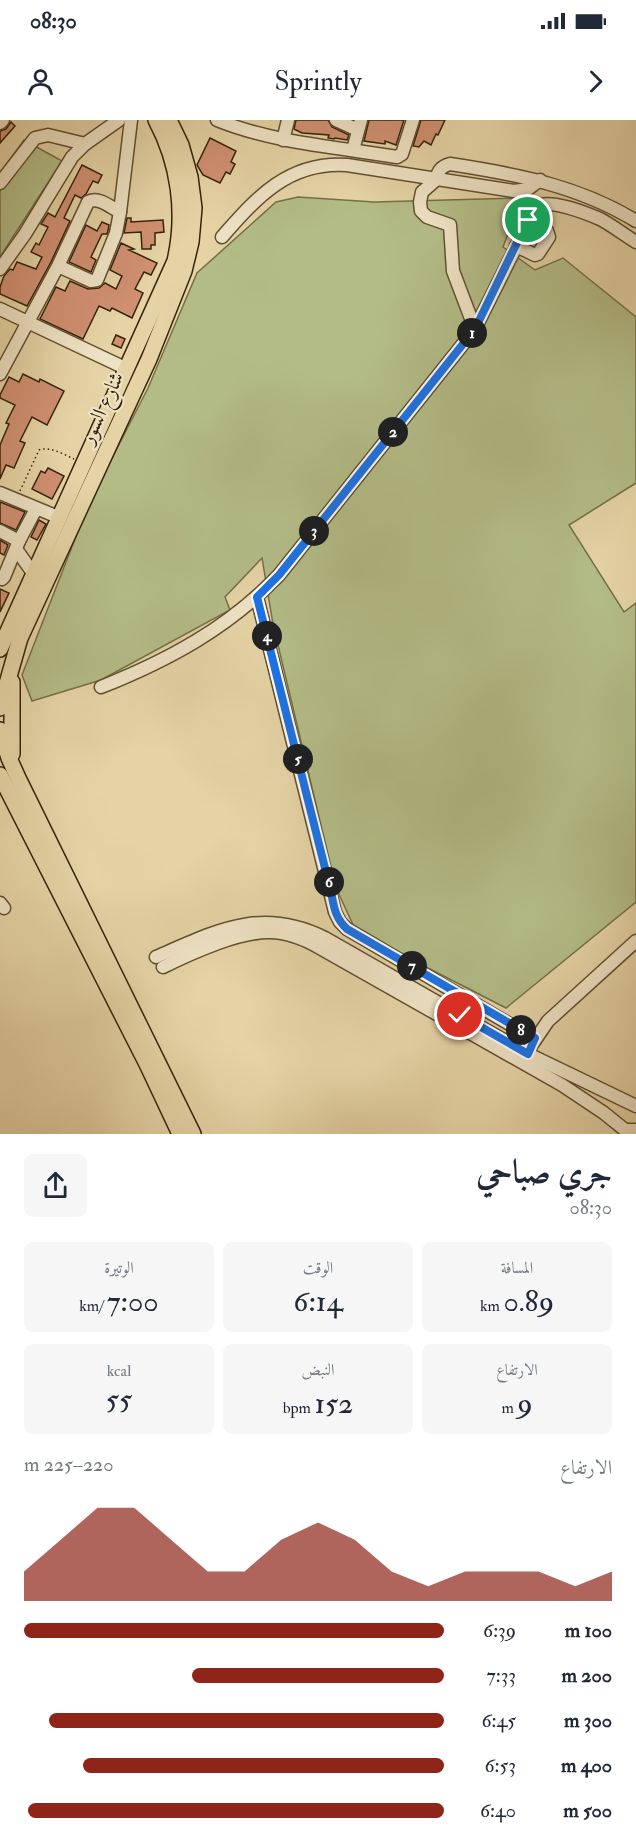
<!DOCTYPE html>
<html lang="ar">
<head>
<meta charset="utf-8">
<style>
  body { margin:0; font-family:"IM FELL Double Pica",Amiri,serif; background:#f6f6f7; color:#1f2937; direction:rtl; height:100vh; display:flex; flex-direction:column; font-size:22px; white-space:nowrap }
  * { box-sizing:border-box; margin:0 }
  p { font-size:20px; color:#747a83 }
  .icon { flex:none; width:33px; height:33px; fill:none; stroke:currentColor; stroke-width:2; stroke-linecap:round; stroke-linejoin:round }
  .map { position:relative; height:1014px; overflow:hidden; direction:ltr }
  .details { display:flex; flex-direction:column; background:#fff; flex:1 }
  .details>* { flex:none }
  .pin { position:absolute; display:grid; place-items:center; width:51px; height:51px; color:#fff; margin:-26px; border:3px solid #fff; border-radius:50%; box-shadow:0 2px 6px #0007 }
  .km { position:absolute; width:30px; height:30px; margin:-15px; border-radius:50%; background:#222; color:#fff; font-size:16px; line-height:30px; text-align:center }
  .round { display:grid; place-items:center; flex:none; width:63px; height:63px; border-radius:9px; background:#f6f6f7 }
  .overview { display:flex; align-items:center; justify-content:space-between; height:102px; padding:0 24px }
  h1 { font-size:33px; font-weight:600; line-height:45px }
  .stats { display:grid; grid-template-columns:repeat(3,1fr); gap:9px; height:102px; padding:6px 24px }
  .stats div { display:grid; align-content:center; border-radius:9px; background:#f6f6f7; text-align:center }
  .stats b { font-size:30px; font-weight:600 }
  .stats small { font-size:16px; font-weight:400 }
  .stats p { font-size:16px }
  .chart { height:168px; padding:12px 24px }
  .chart p { display:flex; justify-content:space-between }
  .chart svg { width:100%; height:108px; margin-top:6px; fill:#8f2418; opacity:.7 }
  ul { padding:0 24px; list-style:none; font-size:20px }
  li { display:grid; grid-template-columns:96px 72px 1fr; align-items:center; height:45px }
  li i { height:15px; border-radius:8px; background:#8f2418 }
  .status { display:flex; justify-content:space-between; align-items:center; height:42px; padding:0 30px; background:#fff; direction:ltr }
  .status svg { height:16px; fill:currentColor }
  header { display:flex; justify-content:space-between; align-items:center; height:78px; padding:0 24px; background:#fff; font-size:27px; font-weight:600 }
  .map>svg:first-child { display:block }
  .green { fill:#b3bc87; stroke:#747048; stroke-width:1.5 }
  .building { fill:#d09072; stroke:#352409; stroke-width:1.5 }
  .lines { fill:none; stroke-linecap:round; stroke-linejoin:round }
  .minor-casing { stroke:#615030; stroke-width:15 }
  .major-casing { stroke:#352409; stroke-width:18 }
  .path { stroke:#352409; stroke-width:1.5; stroke-dasharray:1.5 3; stroke-linecap:butt }
  .minor { stroke:#eee2c4; stroke-width:12 }
  .major { stroke:#e5d3a5; stroke-width:15 }
  .route-casing { stroke:#fff; stroke-width:12 }
  .route { stroke:#1a73e8; stroke-width:8 }
  .labels { text-anchor:middle; dominant-baseline:central; stroke-width:4.5; stroke-linejoin:round; paint-order:stroke }
  .street-label { font-size:21px; fill:#352409; stroke:#eee2c4 }
</style>
</head>
<body>
<div class="status"><b>08:30</b><svg viewBox="0 0 49 12"><path d="M0 12V9h3v3zM5 12V6h3v6zM10 12V3h3v9zM15 12V0h3v12zM26 1h20v11H26zM47 4h2v5h-2z"/></svg></div>
<header><svg class="icon" aria-label="forward" viewBox="0 0 24 24"><path d="M9 5l7 7-7 7"/></svg>Sprintly<svg class="icon" aria-label="person" viewBox="0 0 24 24"><circle cx="12" cy="8" r="4"/><path d="M4 21q1-7 8-7t8 7"/></svg></header>
<div class="map">
<svg width="636" height="1014" viewBox="0 0 636 1014">
  <rect width="100%" height="100%" fill="#e5d3a5"/>
  <filter id="stains"><feTurbulence type="fractalNoise" baseFrequency=".00333" numOctaves="4"/><feColorMatrix values="0 0 0 0 .2 0 0 0 0 .09 0 0 0 0 .02 0 0 0 .5 -.17"/></filter>
  <radialGradient id="worn" r=".72"><stop offset=".6" stop-color="#630" stop-opacity="0"/><stop offset="1" stop-color="#630" stop-opacity=".3"/></radialGradient>
  <g class="green">
    <polygon points="24,20 62,41 0,137 0,53"/>
    <polygon points="298,77 374,82 522,78 503,127 535,150 563,138 636,197 636,363 569,405 624,492 636,483 636,782 506,888 356,811 336,768 273,504 262,438 225,477 230,490 101,560 32,581 22,555 89,383 148,268 197,153 276,82"/>
  </g>
  <g class="building">
    <polygon points="296,0 328,0 332,7 349,15 347,20 335,18 334,19 328,18 329,15 302,13 294,9"/>
    <polygon points="369,0 404,0 396,25 385,21 385,24 364,21"/>
    <polygon points="421,0 445,0 438,15 436,14 431,25 424,21 419,27 413,26"/>
    <polygon points="11,2 15,6 0,23 0,11 6,9"/>
    <polygon points="210,18 236,31 231,42 235,44 230,54 226,52 220,63 203,55 197,45"/>
    <polygon points="82,45 102,55 98,63 93,61 86,74 81,78 75,75 64,98 70,101 51,142 27,186 0,174 0,167 4,156 10,149 13,150 17,142 36,149 42,137 31,132 36,123 39,125 48,107 41,104 48,93 55,97"/>
    <polygon points="127,98 131,98 131,102 163,100 164,112 155,113 155,125 151,125 151,129 142,129 141,112 124,113"/>
    <polygon points="102,102 109,105 108,111 107,114 102,114 91,137 96,140 91,152 69,142 86,105 97,111"/>
    <polygon points="121,123 134,129 129,130 157,143 151,155 144,152 135,169 143,173 132,198 112,188 110,191 99,186 83,219 40,199 56,167 65,171 70,161 88,169 99,168 105,163 116,169 122,156 110,150"/>
    <polygon points="116,215 125,219 121,228 112,224"/>
    <polygon points="23,254 39,262 40,259 64,271 47,305 32,297 20,321 25,323 14,348 6,345 0,359 0,325 9,304 6,303 15,285 0,278 0,275 9,257 19,262"/>
    <polygon points="48,348 64,356 52,379 32,369 41,351 45,353"/>
    <polygon points="0,382 25,392 16,410 0,403"/>
    <polygon points="39,400 46,404 37,420 31,417"/>
    <polygon points="0,420 8,425 4,435 0,433"/>
    <polygon points="0,469 9,473 0,492"/>
  </g>
  <g class="lines">
    <g class="minor-casing">
      <g id="minor">
        <path d="M217 0C274 23 336 27 397 37L402 34 413 0"/>
        <polyline points="336,0 358,10"/>
        <polyline points="0,3 3,0"/>
        <polyline points="283,20 288,0"/>
        <polyline points="353,30 361,0"/>
        <polyline points="0,63 35,18 48,15 85,24"/>
        <polyline points="120,92 131,0"/>
        <path d="M222 117C257 77 289 41 347 45L514 71 528 69 540 60"/>
        <polyline points="516,126 535,135 538,134 549,117 547,111 528,100"/>
        <polyline points="0,149 25,114 72,37 85,24 119,0"/>
        <polyline points="0,189 125,248"/>
        <path d="M475 209 453 151 450 105 427 97 421 91 420 82 422 72 437 59C437 51 442 46 450 44 516 54 579 66 636 101"/>
        <path d="M0 254 58 146 88 82C98 76 110 87 120 92L116 113 97 160 91 161 58 146"/>
        <polyline points="0,373 58,397"/>
        <polyline points="0,411 19,421"/>
        <polyline points="16,429 33,453"/>
        <polyline points="0,458 2,459 4,457 19,421 36,389"/>
        <polyline points="257,477 335,792 340,802 347,809 535,919"/>
        <path d="M101 567C169 540 228 508 279 455L475 209 536 87C549 78 586 93 600 99 612 105 624 115 636 122"/>
        <polyline points="0,783 4,788"/>
        <path d="M156 837C216 811 261 786 325 818L528 934 636 986"/>
        <path d="M163 847C181 838 199 830 218 823 258 809 282 806 320 828L562 965 604 993 625 1010H636"/>
        <polyline points="531,926 548,901 636,821"/>
      </g>
    </g>
    <g class="major-casing">
      <g id="major">
        <path d="M0 529 175 141C186 93 179 43 156 0"/>
        <polyline points="0,588 20,518 149,239 184,151 191,122 194,88 190,57 181,25 169,0"/>
        <polyline points="0,610 9,638 18,658 193,1014"/>
        <polyline points="12,634 12,562"/>
        <polyline points="0,655 147,944 180,1014"/>
      </g>
    </g>
    <path class="path" d="M20 371 39 330C50 326 63 334 74 339"/>
    <use href="#minor" class="minor"/>
    <use href="#major" class="major"/>
  </g>
  <g class="lines">
    <g class="route-casing">
      <path id="route" d="M460 895 528 934 535 918 347 809C335 798 334 787 331 772L257 477 279 455 475 209 528 100"/>
    </g>
    <use href="#route" class="route"/>
  </g>
  <g class="labels">
    <g class="street-label">
      <text transform="translate(102 288) rotate(-65)">شارع السور</text>
    </g>
  </g>
  <rect width="100%" height="100%" filter="url(#stains)"/>
  <rect width="100%" height="100%" fill="url(#worn)"/>
</svg>
<div class="pin" style="left:528px;top:100px;background:#1e9e55"><svg class="icon" aria-label="arrive" viewBox="0 0 24 24"><path d="M6 21V4h12l-3 4 3 4H6"/></svg></div>
<div class="pin" style="left:460px;top:895px;background:#d93025"><svg class="icon" aria-label="check" viewBox="0 0 24 24"><path d="M5 12l5 5 9-10"/></svg></div>
<b class="km" style="left:472px;top:213px">1</b>
<b class="km" style="left:393px;top:312px">2</b>
<b class="km" style="left:314px;top:411px">3</b>
<b class="km" style="left:267px;top:516px">4</b>
<b class="km" style="left:298px;top:639px">5</b>
<b class="km" style="left:329px;top:762px">6</b>
<b class="km" style="left:412px;top:846px">7</b>
<b class="km" style="left:521px;top:910px">8</b>
</div>
<section class="details">
<div class="overview"><div><h1>جري صباحي</h1><p>08:30</p></div><a class="round"><svg class="icon" aria-label="share" viewBox="0 0 24 24"><path d="M12 15V3M7 8l5-5 5 5M5 13v7h14v-7"/></svg></a></div>
<div class="stats">
<div><p>المسافة</p><b>0.89<small> km</small></b></div>
<div><p>الوقت</p><b>6:14</b></div>
<div><p>الوتيرة</p><b>7:00<small> /km</small></b></div>
</div>
<div class="stats">
<div><p>الارتفاع</p><b>9<small> m</small></b></div>
<div><p>النبض</p><b>152<small> bpm</small></b></div>
<div><p>kcal</p><b>55</b></div>
</div>
<div class="chart"><p><span>الارتفاع</span>220–225 m</p>
<svg viewBox="0 0 160 44" preserveAspectRatio="none"><path d="M0 44V32L10 19L20 6L30 6L40 19L50 32L60 32L70 19L80 12L90 19L100 32L110 38L120 32L130 32L140 32L150 38L160 32V44z"/></svg>
</div>
<ul>
<li><b>100 m</b>6:39<i style="width:100%"></i></li>
<li><b>200 m</b>7:33<i style="width:60%"></i></li>
<li><b>300 m</b>6:45<i style="width:94%"></i></li>
<li><b>400 m</b>6:53<i style="width:86%"></i></li>
<li><b>500 m</b>6:40<i style="width:99%"></i></li>
</ul>
</section>
</body>
</html>
